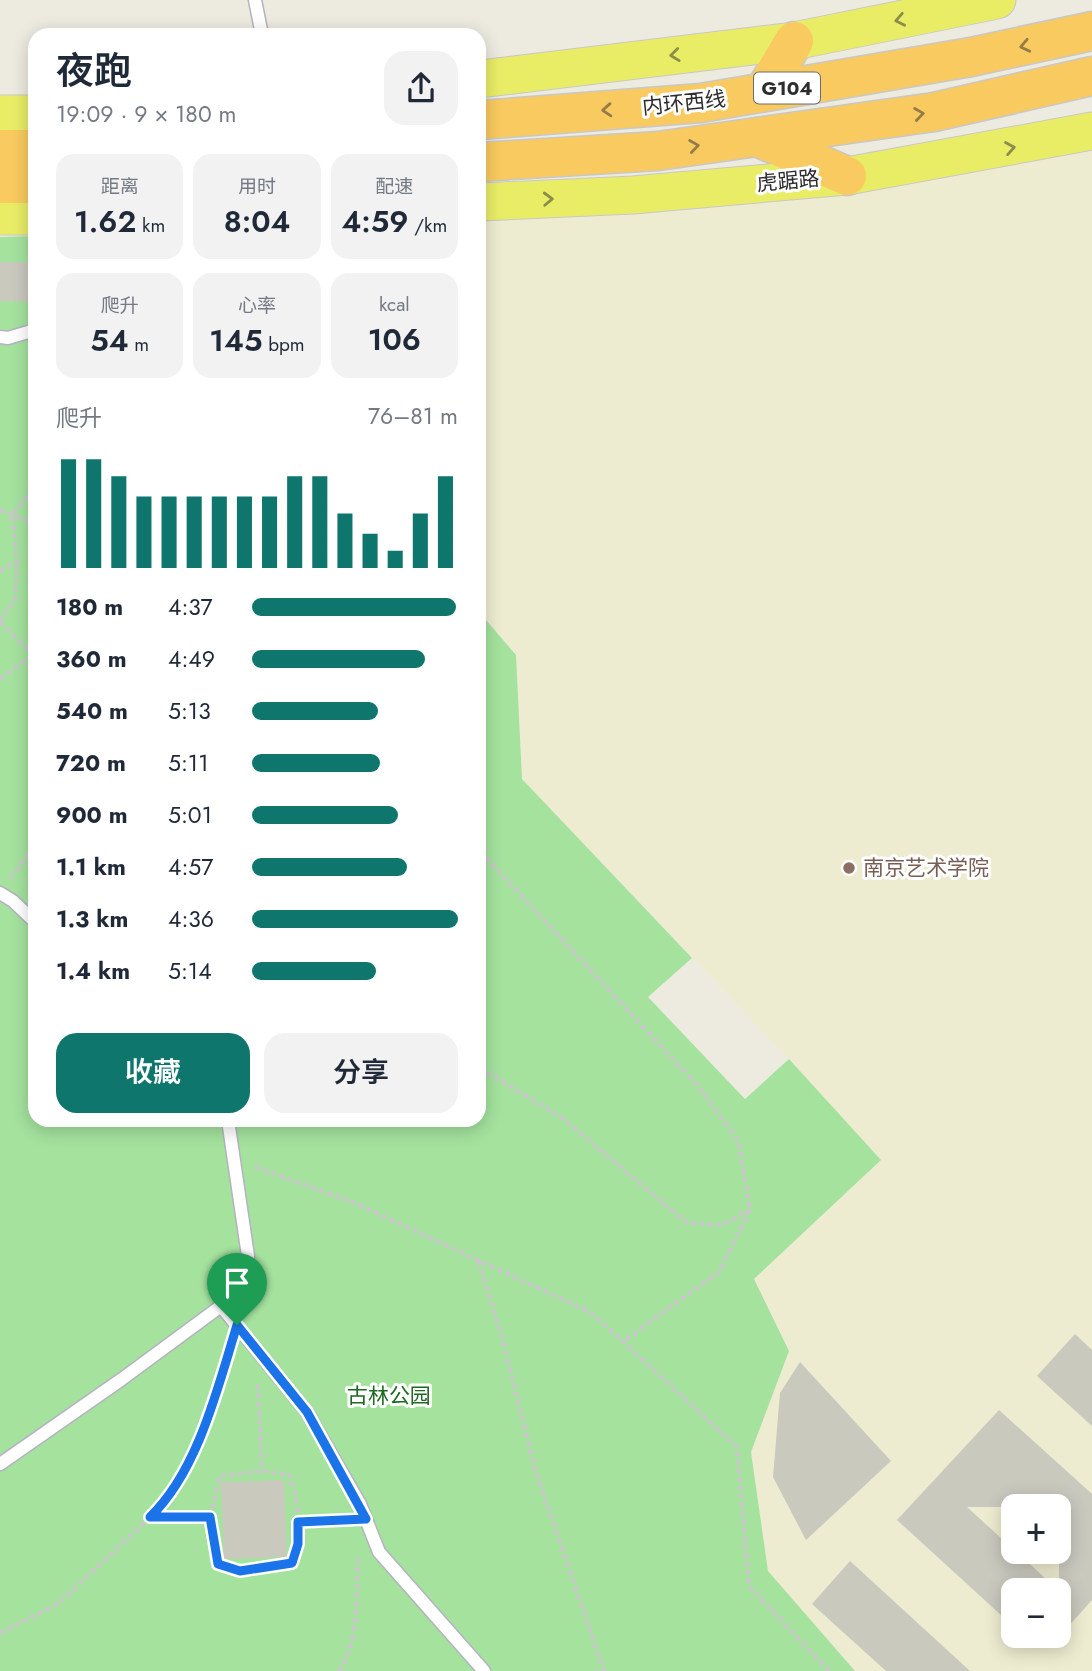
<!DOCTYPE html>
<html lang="zh">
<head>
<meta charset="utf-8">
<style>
  body { margin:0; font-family:Jost,"Noto Sans SC",sans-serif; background:#f2f2f3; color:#1f2937; height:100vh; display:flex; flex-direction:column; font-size:26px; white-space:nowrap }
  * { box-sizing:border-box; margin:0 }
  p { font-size:23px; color:#747a83 }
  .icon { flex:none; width:38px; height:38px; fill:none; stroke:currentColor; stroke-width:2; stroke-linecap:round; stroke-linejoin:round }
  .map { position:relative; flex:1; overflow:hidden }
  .side { position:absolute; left:28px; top:28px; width:458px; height:1099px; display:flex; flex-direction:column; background:#fff; border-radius:21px; box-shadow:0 4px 18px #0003 }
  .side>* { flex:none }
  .fabs { position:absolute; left:1001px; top:1494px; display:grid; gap:14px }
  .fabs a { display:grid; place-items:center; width:70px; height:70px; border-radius:14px; background:#fff; box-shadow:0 4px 18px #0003; font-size:35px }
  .pin { position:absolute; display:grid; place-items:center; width:60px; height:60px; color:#fff; margin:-72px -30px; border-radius:50% 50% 50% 0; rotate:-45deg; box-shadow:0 0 7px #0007 }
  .pin .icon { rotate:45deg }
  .round { display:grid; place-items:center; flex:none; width:74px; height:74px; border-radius:21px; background:#f2f2f3 }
  .headline { display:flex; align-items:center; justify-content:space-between; height:119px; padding:0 28px }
  h1 { font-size:38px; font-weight:600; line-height:52px }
  .metrics { display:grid; grid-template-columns:repeat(3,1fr); gap:10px; height:119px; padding:7px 28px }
  .metrics div { display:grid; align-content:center; border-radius:18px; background:#f2f2f3; text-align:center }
  .metrics b { font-size:30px; font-weight:600 }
  .metrics small { font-size:19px; font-weight:400 }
  .metrics p { font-size:19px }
  .chart { height:196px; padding:14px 28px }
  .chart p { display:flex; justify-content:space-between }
  .chart svg { width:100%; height:126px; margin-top:7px; stroke:#0f766e; stroke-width:6 }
  .cta { display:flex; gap:14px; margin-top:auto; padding:14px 28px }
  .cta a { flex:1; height:80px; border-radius:21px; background:#0f766e; color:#fff; font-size:28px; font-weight:600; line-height:80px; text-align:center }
  .cta a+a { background:#f2f2f3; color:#1f2937 }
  ul { padding:0 28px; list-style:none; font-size:23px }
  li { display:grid; grid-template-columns:112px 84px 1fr; align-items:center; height:52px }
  li i { height:18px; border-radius:9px; background:#0f766e }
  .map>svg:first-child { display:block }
  .education { fill:#eeecd0; fill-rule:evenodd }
  .green { fill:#a4e29e }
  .building { fill:#c9c9be; fill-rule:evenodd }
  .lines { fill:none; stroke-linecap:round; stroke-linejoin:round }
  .lane-casing { stroke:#b4b3bf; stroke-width:15 }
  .primary-casing { stroke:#c8c8c8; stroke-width:39 }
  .highway-casing { stroke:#c8c8c8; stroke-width:41 }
  .path { stroke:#c8c8c8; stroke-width:4.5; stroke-dasharray:5 3.5; stroke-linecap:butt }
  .lane { stroke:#fff; stroke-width:12 }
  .primary { stroke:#e9ed66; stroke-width:37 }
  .highway { stroke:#f9ca5f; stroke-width:38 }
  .oneway { stroke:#8b8d4a }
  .oneway2 { stroke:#937c46 }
  .route-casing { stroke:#fff; stroke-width:14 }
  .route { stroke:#1a73e8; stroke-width:9 }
  .education-dot { fill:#8d6e63; stroke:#fff; stroke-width:2.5 }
  .labels { text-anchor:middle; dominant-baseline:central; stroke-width:6; stroke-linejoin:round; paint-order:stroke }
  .shield { fill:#fff; stroke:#6c6c6c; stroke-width:2 }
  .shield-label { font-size:19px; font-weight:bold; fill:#2d2d2d }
  .street-label { font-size:21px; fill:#2d2d2d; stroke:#fff }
  .education-label { font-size:21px; fill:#785e54; stroke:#fff; text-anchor:start }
  .park-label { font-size:21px; fill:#1d6921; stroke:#fff }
</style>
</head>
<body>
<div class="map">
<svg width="1092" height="1671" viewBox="0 0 1092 1671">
  <rect width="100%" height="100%" fill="#edebe0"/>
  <path class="education" d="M1092 147V1671H854L768 1572 751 1452 789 1351 754 1279 881 1160 789 1059 522 779 516 655 480 613V220L692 211ZM1013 1507H1059V1552H1013ZM1013 1591H1059V1636H1013Z"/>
  <polygon class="green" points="35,236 35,1120 480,1120 480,613 516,655 522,779 692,958 648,997 745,1099 789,1059 881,1160 754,1279 789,1351 751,1452 768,1571 855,1671 0,1671 0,237"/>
  <g class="building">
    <polygon points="0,262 35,262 35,302 0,301"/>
    <polygon points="1075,1334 1092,1350 1092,1426 1037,1376"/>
    <polygon points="800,1362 891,1461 806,1540 773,1477 780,1393"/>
    <path d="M999 1410 1092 1494V1600L1059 1637V1591H1013V1626L897 1520ZM967 1507H1059V1591L1017 1552H1013V1549Z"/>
    <polygon points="284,1480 287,1557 224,1559 221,1482"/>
    <polygon points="850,1561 970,1671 886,1671 812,1604"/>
  </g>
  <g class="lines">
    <g class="lane-casing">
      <g id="lane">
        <polyline points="255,0 262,35"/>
        <polyline points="0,337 8,338 35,330"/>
        <polyline points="0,893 13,901 35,922"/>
        <polyline points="221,1306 307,1412 360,1504 379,1552 484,1671"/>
        <polyline points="0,1464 122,1379 221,1306 241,1280 248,1256 228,1120"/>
      </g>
    </g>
    <g class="primary-casing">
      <g id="primary">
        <polyline points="480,79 794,41 997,0"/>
        <polyline points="0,114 35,114"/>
        <polyline points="480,202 633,195 847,176 1092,131"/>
        <polyline points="0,216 35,216"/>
      </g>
    </g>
    <g class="highway-casing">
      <g id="highway">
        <polyline points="764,92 794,41"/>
        <polyline points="480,120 701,103 971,57 1092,31"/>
        <polyline points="757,137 847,176"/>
        <polyline points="0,149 35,149"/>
        <polyline points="480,162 658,151 757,137 934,112 1092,76"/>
        <polyline points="0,184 35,184"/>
      </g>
    </g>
    <g class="path">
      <polyline points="0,510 35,524"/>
      <polyline points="0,571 17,561 12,515 35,486"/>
      <polyline points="0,621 15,599 17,561"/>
      <polyline points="0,622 33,655"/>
      <polyline points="0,679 34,654"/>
      <polyline points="480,851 697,1085 738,1140 750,1209 719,1272 623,1341"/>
      <polyline points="10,878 35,846"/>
      <polyline points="480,1068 561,1117 687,1223 723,1225 750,1209"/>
      <polyline points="255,1167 355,1203 592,1313 737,1447 749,1586 829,1671"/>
      <polyline points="478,1261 500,1330 535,1469 604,1671"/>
      <polyline points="258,1385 262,1471"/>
      <path d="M151 1517H210L220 1476 262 1471 289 1475C300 1506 302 1530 292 1563L241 1571 218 1564 210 1517"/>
      <polyline points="298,1522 346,1520"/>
      <polyline points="0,1633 59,1603 166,1502 206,1426 231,1346"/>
      <path d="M339 1671C360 1638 357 1593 358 1555"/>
    </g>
    <use href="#lane" class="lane"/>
    <use href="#primary" class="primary"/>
    <use href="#highway" class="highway"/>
  </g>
  <defs><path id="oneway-chevron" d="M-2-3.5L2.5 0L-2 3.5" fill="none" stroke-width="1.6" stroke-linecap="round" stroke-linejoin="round" transform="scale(1.75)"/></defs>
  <g class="oneway">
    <use href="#oneway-chevron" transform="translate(900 20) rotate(169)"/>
    <use href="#oneway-chevron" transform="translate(675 55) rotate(173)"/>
    <use href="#oneway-chevron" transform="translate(1010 148) rotate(-10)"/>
    <use href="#oneway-chevron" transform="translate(548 199) rotate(-2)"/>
  </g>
  <g class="oneway2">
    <use href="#oneway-chevron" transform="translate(1025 46) rotate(168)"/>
    <use href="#oneway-chevron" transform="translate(607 110) rotate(176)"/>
    <use href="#oneway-chevron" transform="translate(919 114) rotate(-8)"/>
    <use href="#oneway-chevron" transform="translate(694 146) rotate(-8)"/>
  </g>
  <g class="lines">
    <g class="route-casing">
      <path id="route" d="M237 1325 307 1412 366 1519 298 1522V1544L292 1563 240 1571 218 1564 210 1517H150C198 1471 218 1387 237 1325Z"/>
    </g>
    <use href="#route" class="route"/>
  </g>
  <circle class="education-dot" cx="849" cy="868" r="7"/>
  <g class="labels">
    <rect class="shield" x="754" y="72.5" width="66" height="31" rx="5"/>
    <g class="shield-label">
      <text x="787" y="88">G104</text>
    </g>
    <g class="street-label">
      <text transform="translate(684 103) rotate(-6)">内环西线</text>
      <text transform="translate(788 181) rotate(-5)">虎踞路</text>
    </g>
    <g class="education-label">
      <text x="863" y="868">南京艺术学院</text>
    </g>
    <g class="park-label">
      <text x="389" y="1396">古林公园</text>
    </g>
  </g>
</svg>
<div class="fabs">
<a>+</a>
<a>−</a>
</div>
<div class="pin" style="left:237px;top:1325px;background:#1e9e55"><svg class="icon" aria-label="arrive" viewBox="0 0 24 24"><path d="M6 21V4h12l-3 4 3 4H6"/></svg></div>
<section class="side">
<div class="headline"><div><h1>夜跑</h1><p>19:09 · 9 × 180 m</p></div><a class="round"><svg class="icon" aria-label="share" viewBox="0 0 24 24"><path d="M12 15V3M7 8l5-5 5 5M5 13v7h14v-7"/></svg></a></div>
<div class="metrics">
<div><p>距离</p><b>1.62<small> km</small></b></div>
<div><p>用时</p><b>8:04</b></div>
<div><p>配速</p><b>4:59<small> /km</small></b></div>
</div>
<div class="metrics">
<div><p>爬升</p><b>54<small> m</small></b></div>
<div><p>心率</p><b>145<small> bpm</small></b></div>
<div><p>kcal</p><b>106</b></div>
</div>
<div class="chart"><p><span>爬升</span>76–81 m</p>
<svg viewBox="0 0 160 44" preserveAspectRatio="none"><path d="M5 44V6M15 44V6M25 44V12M35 44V19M45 44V19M55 44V19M65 44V19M75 44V19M85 44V19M95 44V12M105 44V12M115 44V25M125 44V32M135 44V38M145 44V25M155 44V12"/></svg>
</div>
<ul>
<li><b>180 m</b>4:37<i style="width:99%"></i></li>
<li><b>360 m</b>4:49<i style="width:84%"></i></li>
<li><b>540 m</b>5:13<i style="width:61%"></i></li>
<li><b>720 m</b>5:11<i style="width:62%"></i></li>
<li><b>900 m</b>5:01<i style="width:71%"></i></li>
<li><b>1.1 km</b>4:57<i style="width:75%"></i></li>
<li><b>1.3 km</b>4:36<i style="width:100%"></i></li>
<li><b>1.4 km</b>5:14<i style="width:60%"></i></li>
</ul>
<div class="cta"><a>收藏</a><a>分享</a></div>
</section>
</div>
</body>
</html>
